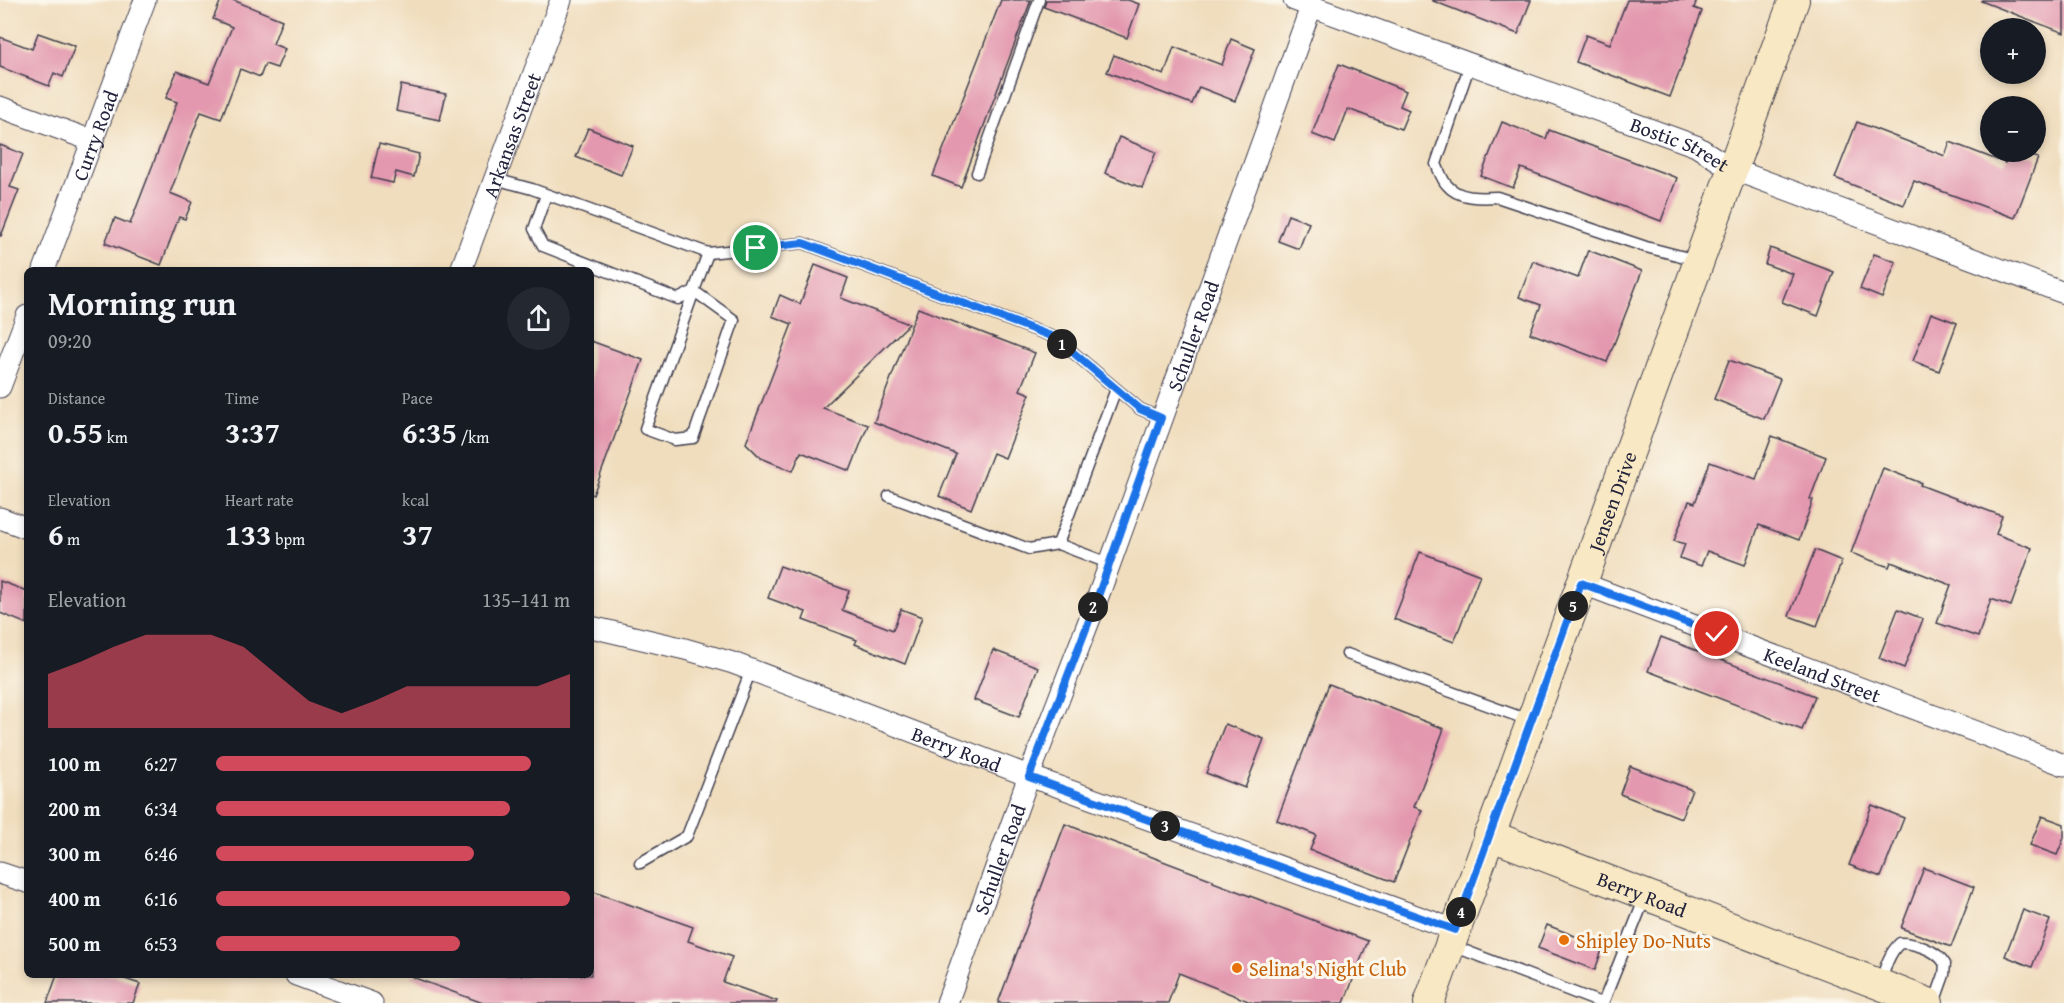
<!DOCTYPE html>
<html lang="en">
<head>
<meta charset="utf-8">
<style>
  body { margin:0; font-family:"Gentium Book Plus",serif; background:#242831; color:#f1f3f6; height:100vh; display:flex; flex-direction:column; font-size:22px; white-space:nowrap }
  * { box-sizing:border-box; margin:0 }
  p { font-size:20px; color:#9ea1a6 }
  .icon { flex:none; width:33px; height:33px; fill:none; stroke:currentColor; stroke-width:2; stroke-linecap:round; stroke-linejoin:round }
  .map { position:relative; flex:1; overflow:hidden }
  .panel { position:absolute; left:24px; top:267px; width:570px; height:711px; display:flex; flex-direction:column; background:#171b24; border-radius:9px; box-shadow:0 3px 9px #0003 }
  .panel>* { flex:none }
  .buttons { position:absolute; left:1980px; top:18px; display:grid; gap:12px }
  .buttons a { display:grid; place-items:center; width:66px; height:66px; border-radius:50%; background:#171b24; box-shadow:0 3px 9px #0003; font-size:30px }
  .pin { position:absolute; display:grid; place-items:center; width:51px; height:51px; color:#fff; margin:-26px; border:3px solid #fff; border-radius:50%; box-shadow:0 2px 6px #0007 }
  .km { position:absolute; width:30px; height:30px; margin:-15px; border-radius:50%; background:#222; color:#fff; font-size:16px; line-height:30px; text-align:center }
  .round { display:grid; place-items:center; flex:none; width:63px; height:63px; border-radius:32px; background:#242831 }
  .head { display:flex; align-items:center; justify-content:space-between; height:102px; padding:0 24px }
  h1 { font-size:33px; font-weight:600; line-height:45px }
  .stats { display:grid; grid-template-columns:repeat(3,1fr); gap:9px; height:102px; padding:6px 24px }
  .stats div { display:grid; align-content:center }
  .stats b { font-size:30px; font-weight:600 }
  .stats small { font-size:16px; font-weight:400 }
  .stats p { font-size:16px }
  .chart { height:168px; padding:12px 24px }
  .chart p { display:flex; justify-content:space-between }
  .chart svg { width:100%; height:108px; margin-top:6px; fill:#d1495b; opacity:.7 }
  ul { padding:0 24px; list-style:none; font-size:20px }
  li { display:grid; grid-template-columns:96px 72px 1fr; align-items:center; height:45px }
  li i { height:15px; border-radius:8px; background:#d1495b }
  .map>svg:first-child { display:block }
  .building { fill:#e398af }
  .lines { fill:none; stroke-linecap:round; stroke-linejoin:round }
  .lane-casing { stroke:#413e4e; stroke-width:13 }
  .street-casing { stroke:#413e4e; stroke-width:23 }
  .secondary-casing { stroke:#413e4e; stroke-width:32 }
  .lane { stroke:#fff; stroke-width:10 }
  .street { stroke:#fff; stroke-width:21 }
  .secondary { stroke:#f8e8c3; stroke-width:30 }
  .route-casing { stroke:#fff; stroke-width:12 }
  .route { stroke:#1a73e8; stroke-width:8 }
  .food-dot { fill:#e8710a; stroke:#fbf7ec; stroke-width:2 }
  .labels { text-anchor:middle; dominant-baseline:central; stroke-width:6; stroke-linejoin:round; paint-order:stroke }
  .street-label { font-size:20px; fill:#22223b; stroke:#fbf7ec }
  .food-label { font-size:20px; fill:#c56008; stroke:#fbf7ec; text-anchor:start }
</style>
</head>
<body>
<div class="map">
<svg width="2064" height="1003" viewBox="0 0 2064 1003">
  <rect width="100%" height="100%" fill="#fbf7ec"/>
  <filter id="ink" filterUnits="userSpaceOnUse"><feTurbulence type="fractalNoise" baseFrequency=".0167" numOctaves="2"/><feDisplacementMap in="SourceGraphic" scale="12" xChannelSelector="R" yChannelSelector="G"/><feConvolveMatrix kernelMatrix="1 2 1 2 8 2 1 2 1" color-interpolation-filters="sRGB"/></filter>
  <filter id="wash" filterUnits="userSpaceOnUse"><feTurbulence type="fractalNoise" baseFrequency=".008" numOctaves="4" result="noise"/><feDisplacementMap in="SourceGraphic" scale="24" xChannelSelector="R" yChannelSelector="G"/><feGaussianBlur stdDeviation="1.35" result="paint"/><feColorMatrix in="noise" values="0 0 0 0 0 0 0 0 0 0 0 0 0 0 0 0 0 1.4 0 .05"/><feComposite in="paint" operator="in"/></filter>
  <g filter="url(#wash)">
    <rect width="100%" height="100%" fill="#f0ddbd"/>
    <g id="blocks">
      <g class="building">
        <polygon points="221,0 233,0 282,20 273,44 285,49 277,68 265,64 260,77 240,69 221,119 201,112 170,193 192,202 185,219 179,217 161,265 105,243 115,218 130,224 177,102 166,98 177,71 209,83 232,27 213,19"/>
        <polygon points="1001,0 1031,0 961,187 933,176"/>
        <polygon points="1046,0 1128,0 1139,4 1127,38 1044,7"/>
        <polygon points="1433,0 1531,0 1518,34 1433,1"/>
        <polygon points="1627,0 1697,0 1694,8 1702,11 1670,97 1576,62 1586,35 1610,44"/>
        <polygon points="1982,0 2064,0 2064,33 1981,1"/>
        <polygon points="38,33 75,46 63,77 54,73 49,86 0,67 0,37 32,49"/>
        <polygon points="1231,39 1255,49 1235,101 1199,87 1192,104 1107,72 1114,55 1164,75 1174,47 1222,65"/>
        <polygon points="1339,64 1406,91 1400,106 1409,110 1401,129 1348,109 1335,143 1312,134"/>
        <polygon points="401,85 446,94 440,120 396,111"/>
        <polygon points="1502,122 1546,139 1549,130 1677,178 1661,221 1521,168 1513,188 1481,176"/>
        <polygon points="1857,122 1945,156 1950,142 2005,163 2009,152 2020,152 2038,158 2015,218 1914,181 1904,205 1835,178"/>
        <polygon points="588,128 633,146 621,175 576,157"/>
        <polygon points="1119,137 1156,152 1142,188 1105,173"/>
        <polygon points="379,144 419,154 414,177 396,172 393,183 371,178"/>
        <polygon points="0,145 23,154 10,187 19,190 1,236 0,236"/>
        <polygon points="1288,215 1309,223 1299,249 1278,241"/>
        <polygon points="1770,248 1834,272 1818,316 1782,302 1793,274 1765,264"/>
        <polygon points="1588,250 1642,271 1607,362 1530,333 1541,305 1519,297 1533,261 1578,278"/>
        <polygon points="1874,254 1896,262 1882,298 1860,289"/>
        <polygon points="815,265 848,278 841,298 909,324 823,408 868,425 850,471 801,452 793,471 761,458 746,443 792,324 772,316 780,295 800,304"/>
        <polygon points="918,308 1035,353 1020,390 1030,394 1005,458 993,453 971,509 939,496 956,454 874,422"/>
        <polygon points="1931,313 1957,323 1939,371 1913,361"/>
        <polygon points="591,341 643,360 593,495 591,494"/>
        <polygon points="1729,360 1780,379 1764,419 1714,399"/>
        <polygon points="1772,436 1826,457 1810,499 1813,500 1799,540 1759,525 1745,565 1707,551 1701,566 1680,558 1685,544 1674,541 1689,501 1695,503 1710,462 1756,479"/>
        <polygon points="1883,468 1921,483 1920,485 2002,516 1996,534 2032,548 2011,606 1991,599 1978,637 1937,623 1951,585 1891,562 1889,567 1851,553"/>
        <polygon points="1815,550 1842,561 1817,626 1789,616"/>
        <polygon points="1420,552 1480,575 1454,642 1394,619"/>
        <polygon points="780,566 849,591 842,610 893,630 901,609 922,617 905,664 855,644 857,640 803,620 806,612 768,598"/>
        <polygon points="0,581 27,591 27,624 0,613"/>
        <polygon points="1898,609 1923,619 1904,668 1879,658"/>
        <polygon points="1661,637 1815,696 1802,730 1648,671"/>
        <polygon points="993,650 1038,667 1019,717 974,700"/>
        <polygon points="1329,684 1444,729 1414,807 1422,810 1394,882 1310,850 1316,835 1277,820"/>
        <polygon points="1225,724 1264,739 1245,788 1206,773"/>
        <polygon points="1630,766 1692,790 1681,818 1620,794"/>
        <polygon points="1872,805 1904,818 1881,877 1849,865"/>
        <polygon points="2042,816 2064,824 2064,838 2057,855 2030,845"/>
        <polygon points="1065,824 1213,880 1213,882 1368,941 1344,1003 1253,1003 1179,973 1168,1003 998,1003"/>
        <polygon points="1924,868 1974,887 1951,947 1901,928"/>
        <polygon points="591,891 693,927 688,941 732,957 723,982 777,1001 776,1003 483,1003 412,977 412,975 591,975"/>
        <polygon points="2023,910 2050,920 2032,967 2005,956"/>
        <polygon points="1547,925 1603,947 1595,970 1538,948"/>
        <polygon points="57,975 113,975 140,984 133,1003 47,1003"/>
      </g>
    </g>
  </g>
  <g filter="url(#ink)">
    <use href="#blocks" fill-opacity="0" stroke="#413e4e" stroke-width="1.5"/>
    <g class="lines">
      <g class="lane-casing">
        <g id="lane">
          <path d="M1470 64 1436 164C1439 170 1442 180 1447 185 1458 199 1481 198 1497 197L1646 247 1696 260"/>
          <polyline points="977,173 1039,0"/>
          <polyline points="495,179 532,189 708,253 803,243 1056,338 1140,409 1161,418"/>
          <polyline points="546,195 534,229 543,246 678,299 694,291 708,253"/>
          <polygon points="694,291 734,320 693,438 675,440 645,429"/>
          <polyline points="889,496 1029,549 1058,544 1108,563"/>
          <polyline points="1058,544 1116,389"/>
          <polyline points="1347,654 1531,721"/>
          <polyline points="640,863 687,836 751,670"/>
          <polyline points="1453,946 1601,1003"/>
          <path d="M1881 982C1885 968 1889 953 1900 943 1915 943 1937 950 1945 964L1944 975 1934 1003"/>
          <polyline points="1603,1003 1646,895"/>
        </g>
      </g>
      <g class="street-casing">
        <g id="street">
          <path id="s1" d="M1294 0 1696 146 1732 169 2064 293"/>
          <polyline points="0,107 93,141"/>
          <path id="s2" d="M44 270 145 0"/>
          <path id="s3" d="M461 270 561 0"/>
          <polyline points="0,387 27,316"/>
          <polyline points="0,518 27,528"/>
          <path id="s4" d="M1581 583 2064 765"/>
          <path id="s5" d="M591 627 685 649 733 663 1029 776 1455 930"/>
          <polyline points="0,873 27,882"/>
          <polyline points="296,975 372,1003"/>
          <path id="s6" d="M947 1003 1029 776 1092 613 1311 7"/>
        </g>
      </g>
      <g class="secondary-casing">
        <g id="secondary">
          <path id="s7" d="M1489 835 1928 1003"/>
          <path id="s8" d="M1429 1003 1794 0"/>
        </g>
      </g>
      <use href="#lane" class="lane"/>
      <use href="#street" class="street"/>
      <use href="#secondary" class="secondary"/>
    </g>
  </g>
  <g class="lines" filter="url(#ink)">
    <g class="route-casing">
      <polyline id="route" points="756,248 803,243 1056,338 1140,409 1161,418 1092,613 1029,777 1455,930 1581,583 1717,634"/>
    </g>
    <use href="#route" class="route"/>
  </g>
  <g class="food-dot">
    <circle cx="1564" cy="940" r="6"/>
    <circle cx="1237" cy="968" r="6"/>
  </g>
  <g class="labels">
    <g class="street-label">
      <text stroke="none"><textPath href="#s2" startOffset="144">Curry Road</textPath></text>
      <text stroke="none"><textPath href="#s3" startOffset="144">Arkansas Street</textPath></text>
      <text stroke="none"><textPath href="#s1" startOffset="412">Bostic Street</textPath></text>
      <text stroke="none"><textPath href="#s6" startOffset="711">Schuller Road</textPath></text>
      <text stroke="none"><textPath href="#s8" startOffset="534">Jensen Drive</textPath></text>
      <text stroke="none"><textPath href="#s4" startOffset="258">Keeland Street</textPath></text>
      <text stroke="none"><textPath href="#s5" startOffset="386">Berry Road</textPath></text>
      <text stroke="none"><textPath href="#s6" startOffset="153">Schuller Road</textPath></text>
      <text stroke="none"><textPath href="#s7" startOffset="164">Berry Road</textPath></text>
    </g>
    <g class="food-label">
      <text x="1576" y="940">Shipley Do-Nuts</text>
      <text x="1249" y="968">Selina's Night Club</text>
    </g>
  </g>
</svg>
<div class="buttons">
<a>+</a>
<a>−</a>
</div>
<div class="pin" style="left:756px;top:248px;background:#1e9e55"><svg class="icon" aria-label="arrive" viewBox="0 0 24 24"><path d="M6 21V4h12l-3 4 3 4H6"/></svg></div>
<div class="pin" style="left:1717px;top:634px;background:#d93025"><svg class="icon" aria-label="check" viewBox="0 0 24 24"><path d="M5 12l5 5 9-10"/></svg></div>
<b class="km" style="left:1062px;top:344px">1</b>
<b class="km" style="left:1093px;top:607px">2</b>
<b class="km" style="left:1165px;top:826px">3</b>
<b class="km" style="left:1461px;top:912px">4</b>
<b class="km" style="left:1573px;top:606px">5</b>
<section class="panel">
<div class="head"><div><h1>Morning run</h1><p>09:20</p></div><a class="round"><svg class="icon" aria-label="share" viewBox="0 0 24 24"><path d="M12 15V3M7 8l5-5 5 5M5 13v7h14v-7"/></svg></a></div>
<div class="stats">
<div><p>Distance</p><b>0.55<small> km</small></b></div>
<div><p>Time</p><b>3:37</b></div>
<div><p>Pace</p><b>6:35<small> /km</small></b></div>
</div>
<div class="stats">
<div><p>Elevation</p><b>6<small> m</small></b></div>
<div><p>Heart rate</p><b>133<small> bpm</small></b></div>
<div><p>kcal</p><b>37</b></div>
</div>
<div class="chart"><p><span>Elevation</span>135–141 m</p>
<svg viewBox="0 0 160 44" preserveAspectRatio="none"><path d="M0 44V22L10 17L20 11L30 6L40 6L50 6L60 11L70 22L80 33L90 38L100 33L110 27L120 27L130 27L140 27L150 27L160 22V44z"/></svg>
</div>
<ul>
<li><b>100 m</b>6:27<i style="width:89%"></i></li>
<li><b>200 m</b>6:34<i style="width:83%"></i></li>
<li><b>300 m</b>6:46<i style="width:73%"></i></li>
<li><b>400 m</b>6:16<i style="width:100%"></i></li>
<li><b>500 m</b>6:53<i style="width:69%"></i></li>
</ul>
</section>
</div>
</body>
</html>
